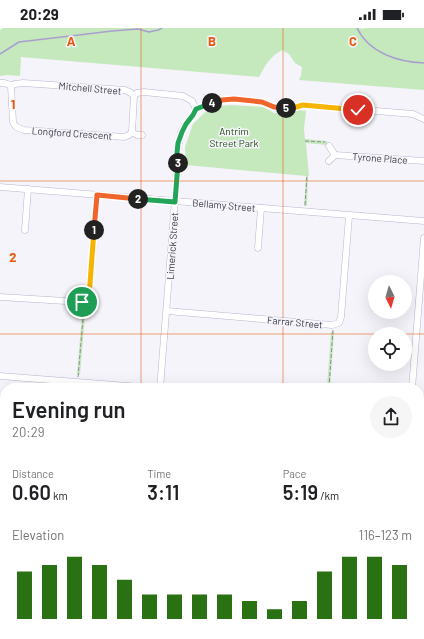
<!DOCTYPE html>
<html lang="en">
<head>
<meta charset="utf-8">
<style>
  body { margin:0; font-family:Barlow,sans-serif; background:#f6f6f6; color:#202124; height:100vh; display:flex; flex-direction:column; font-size:15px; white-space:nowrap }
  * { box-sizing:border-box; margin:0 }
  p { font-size:13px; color:#757577 }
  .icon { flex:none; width:22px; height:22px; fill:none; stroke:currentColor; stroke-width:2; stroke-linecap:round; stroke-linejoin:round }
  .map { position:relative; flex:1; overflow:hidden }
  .sheet { position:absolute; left:0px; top:355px; width:424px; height:256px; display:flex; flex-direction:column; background:#fff; border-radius:16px 16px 0 0; box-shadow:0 4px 16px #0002 }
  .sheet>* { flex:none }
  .needle { width:26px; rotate:175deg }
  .controls { position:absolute; left:368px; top:247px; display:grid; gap:8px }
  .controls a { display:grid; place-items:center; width:44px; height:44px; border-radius:50%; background:#fff; box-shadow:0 4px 16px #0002; font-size:20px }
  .pin { position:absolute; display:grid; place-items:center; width:34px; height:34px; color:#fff; margin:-17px; border:2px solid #fff; border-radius:50%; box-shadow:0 1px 4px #0007 }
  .km { position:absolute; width:20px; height:20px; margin:-10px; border-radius:50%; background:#222; color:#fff; font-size:11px; line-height:20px; text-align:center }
  .round { display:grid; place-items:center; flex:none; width:42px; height:42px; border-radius:21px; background:#f6f6f6 }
  .headline { display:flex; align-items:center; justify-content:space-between; height:68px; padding:0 12px }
  h1 { font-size:22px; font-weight:600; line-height:30px }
  .metrics { display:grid; grid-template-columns:repeat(3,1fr); gap:6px; height:68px; padding:4px 12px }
  .metrics div { display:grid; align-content:center }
  .metrics b { font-size:20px; font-weight:600 }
  .metrics small { font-size:11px; font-weight:400 }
  .metrics p { font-size:11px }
  .chart { height:112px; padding:8px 12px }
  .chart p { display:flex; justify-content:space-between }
  .chart svg { width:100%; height:72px; margin-top:4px; stroke:#297113; stroke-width:6 }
  .status { display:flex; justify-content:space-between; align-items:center; height:28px; padding:0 20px; background:#fff; direction:ltr }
  .status svg { height:11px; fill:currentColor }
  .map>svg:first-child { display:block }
  .green { fill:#c5e8bd }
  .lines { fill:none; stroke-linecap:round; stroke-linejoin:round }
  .stream { stroke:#aa9fcf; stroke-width:1.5 }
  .minor-casing { stroke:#bab4d1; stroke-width:7 }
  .path { stroke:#908e98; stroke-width:1; stroke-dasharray:4 2; stroke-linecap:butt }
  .minor { stroke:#fff; stroke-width:6 }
  .split-1-casing { stroke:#fff; stroke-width:8 }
  .split-2-casing { stroke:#fff; stroke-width:8 }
  .split-3-casing { stroke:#fff; stroke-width:8 }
  .split-4-casing { stroke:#fff; stroke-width:8 }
  .split-5-casing { stroke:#fff; stroke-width:8 }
  .split-6-casing { stroke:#fff; stroke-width:8 }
  .split-1 { stroke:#f5b400; stroke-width:5 }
  .split-2 { stroke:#f0652b; stroke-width:5 }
  .split-3 { stroke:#22a559; stroke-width:5 }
  .split-4 { stroke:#22a559; stroke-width:5 }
  .split-5 { stroke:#f0652b; stroke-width:5 }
  .split-6 { stroke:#f5b400; stroke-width:5 }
  .grid { fill:none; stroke:#e8590c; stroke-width:1; stroke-opacity:0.55 }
  .labels { text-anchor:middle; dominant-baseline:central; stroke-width:3; stroke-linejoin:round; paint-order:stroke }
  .street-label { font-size:10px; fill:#3d3b47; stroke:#f5f4fa }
  .park-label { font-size:10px; fill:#1e4a12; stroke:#f5f4fa }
  .grid-label { font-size:13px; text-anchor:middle; font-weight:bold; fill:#e8590c; stroke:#f5f4fa; stroke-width:3; stroke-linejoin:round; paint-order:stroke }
</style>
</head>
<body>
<div class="status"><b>20:29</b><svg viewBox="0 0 49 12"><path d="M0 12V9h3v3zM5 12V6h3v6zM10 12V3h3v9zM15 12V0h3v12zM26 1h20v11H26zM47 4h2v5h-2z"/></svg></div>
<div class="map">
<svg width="424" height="611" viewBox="0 0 424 611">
  <rect width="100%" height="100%" fill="#f5f4fa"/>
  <g class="green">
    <path d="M3 0H361V1L366 0H424V62L299 52 301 47 302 39 295 35 289 26 282 22C270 29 266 36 259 49L21 29 20 48 7 47 0 48V2Z"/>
    <polygon points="230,77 263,79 274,85 293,86 298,82 306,83 304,101 305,111 327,113 327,117 306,115 309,148 308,148 307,178 304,178 306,148 186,137 185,119 193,96 204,85 219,78"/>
    <polygon points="82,287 85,287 80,347 77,346"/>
    <polygon points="331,304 334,304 330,360 327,360"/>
  </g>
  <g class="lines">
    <g class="stream">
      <path d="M357 0C369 25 398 34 424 35"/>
      <polyline points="0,26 19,14 87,6 112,3 138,1 149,4 158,2 162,0"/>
    </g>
    <g class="minor-casing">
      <g id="minor">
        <path d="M0 55C4 54 8 56 11 58L15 56 23 55 125 62 131 65 134 68 137 65 144 64 183 68 192 73 196 81"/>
        <path d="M11 58 13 94C15 99 18 100 24 102L124 109 129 107 132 104 134 68"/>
        <polyline points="196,81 211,75 222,72 234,71 262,74 273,79 293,80 303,77 413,86 424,91"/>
        <polyline points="132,104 137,107 142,107"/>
        <polyline points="329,118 335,127 329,133"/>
        <polyline points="335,127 424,133"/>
        <polyline points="0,159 424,193"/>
        <polyline points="25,202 28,161"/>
        <polyline points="258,220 261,180"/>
        <polyline points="0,269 82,274 86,273 89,269 97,167"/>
        <polyline points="167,283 332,297 339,295 341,289 349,188"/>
        <polyline points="0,348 153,360"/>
        <polyline points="160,360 178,135 177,125 181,104 186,96 193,87 196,81"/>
        <polyline points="412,360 424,210"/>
        <polyline points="419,381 424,382"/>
        <polyline points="0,432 5,432"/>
        <polyline points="419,465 424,465"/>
        <polyline points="0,523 5,523"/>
        <polyline points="419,556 424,557"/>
        <polyline points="0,605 5,605"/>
        <polyline points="18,606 78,611"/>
        <polyline points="173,611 173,606"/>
        <polyline points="358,611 358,606"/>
      </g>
    </g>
    <g class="path">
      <polyline points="305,113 325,114"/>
      <polyline points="305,177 307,147"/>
      <polyline points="78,349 84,280 84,279"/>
      <polyline points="329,360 333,302"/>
    </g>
    <use href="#minor" class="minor"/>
  </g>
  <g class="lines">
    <g class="split-1-casing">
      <polyline id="split-1" points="82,274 86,273 89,269 94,202"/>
    </g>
    <g class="split-2-casing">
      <polyline id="split-2" points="94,202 97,167 138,171"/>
    </g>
    <g class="split-3-casing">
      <polyline id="split-3" points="138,171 175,174 178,135"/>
    </g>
    <g class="split-4-casing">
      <polyline id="split-4" points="178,135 177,125 178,115 182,104 186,96 193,87 196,81 212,75"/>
    </g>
    <g class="split-5-casing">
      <polyline id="split-5" points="212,75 222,72 234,71 262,74 274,79 286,80"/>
    </g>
    <g class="split-6-casing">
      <polyline id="split-6" points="286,80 293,80 303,77 358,82"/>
    </g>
    <use href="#split-1" class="split-1"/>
    <use href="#split-2" class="split-2"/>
    <use href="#split-3" class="split-3"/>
    <use href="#split-4" class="split-4"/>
    <use href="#split-5" class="split-5"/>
    <use href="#split-6" class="split-6"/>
  </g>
  <path class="grid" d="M141 0V360M283 0V360M0 153H424M0 306H424M0 458H5M419 458H424M141 606V611M283 606V611"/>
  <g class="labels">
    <g class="street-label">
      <text transform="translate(90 60) rotate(5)">Mitchell Street</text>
      <text transform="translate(72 105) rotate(4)">Longford Crescent</text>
      <text transform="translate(380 130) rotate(4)">Tyrone Place</text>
      <text transform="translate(224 177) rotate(5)">Bellamy Street</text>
      <text transform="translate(172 218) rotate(-86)">Limerick Street</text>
      <text transform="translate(295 294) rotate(5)">Farrar Street</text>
    </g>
    <g class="park-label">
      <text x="234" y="103">Antrim<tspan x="234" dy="12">Street Park</tspan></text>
    </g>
  </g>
  <g class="grid-label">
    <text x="71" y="18">A</text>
    <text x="212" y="18">B</text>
    <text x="353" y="18">C</text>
    <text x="13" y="81">1</text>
    <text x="13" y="234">2</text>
  </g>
</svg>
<div class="controls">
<a><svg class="needle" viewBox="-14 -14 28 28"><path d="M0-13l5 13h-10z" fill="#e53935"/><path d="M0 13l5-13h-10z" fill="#757577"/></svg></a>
<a><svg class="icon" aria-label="locate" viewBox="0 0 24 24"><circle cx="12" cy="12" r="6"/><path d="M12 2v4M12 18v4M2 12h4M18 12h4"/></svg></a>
</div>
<div class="pin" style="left:82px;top:274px;background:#1e9e55"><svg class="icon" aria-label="arrive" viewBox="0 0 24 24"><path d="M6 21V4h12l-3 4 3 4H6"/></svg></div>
<div class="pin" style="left:358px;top:82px;background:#d93025"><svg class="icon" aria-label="check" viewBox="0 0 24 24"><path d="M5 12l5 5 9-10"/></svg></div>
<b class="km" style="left:94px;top:202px">1</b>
<b class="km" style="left:138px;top:171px">2</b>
<b class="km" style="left:178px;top:135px">3</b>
<b class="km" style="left:212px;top:75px">4</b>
<b class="km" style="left:286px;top:80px">5</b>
<section class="sheet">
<div class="headline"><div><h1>Evening run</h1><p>20:29</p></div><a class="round"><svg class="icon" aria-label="share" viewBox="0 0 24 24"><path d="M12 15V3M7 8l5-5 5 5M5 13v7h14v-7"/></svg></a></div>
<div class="metrics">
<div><p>Distance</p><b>0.60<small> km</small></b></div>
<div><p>Time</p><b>3:11</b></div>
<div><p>Pace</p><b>5:19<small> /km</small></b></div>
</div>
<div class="chart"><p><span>Elevation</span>116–123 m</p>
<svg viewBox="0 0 160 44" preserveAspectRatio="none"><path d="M5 44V15M15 44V11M25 44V6M35 44V11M45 44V20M55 44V29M65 44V29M75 44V29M85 44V29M95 44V33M105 44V38M115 44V33M125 44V15M135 44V6M145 44V6M155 44V11"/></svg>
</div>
</section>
</div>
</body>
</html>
